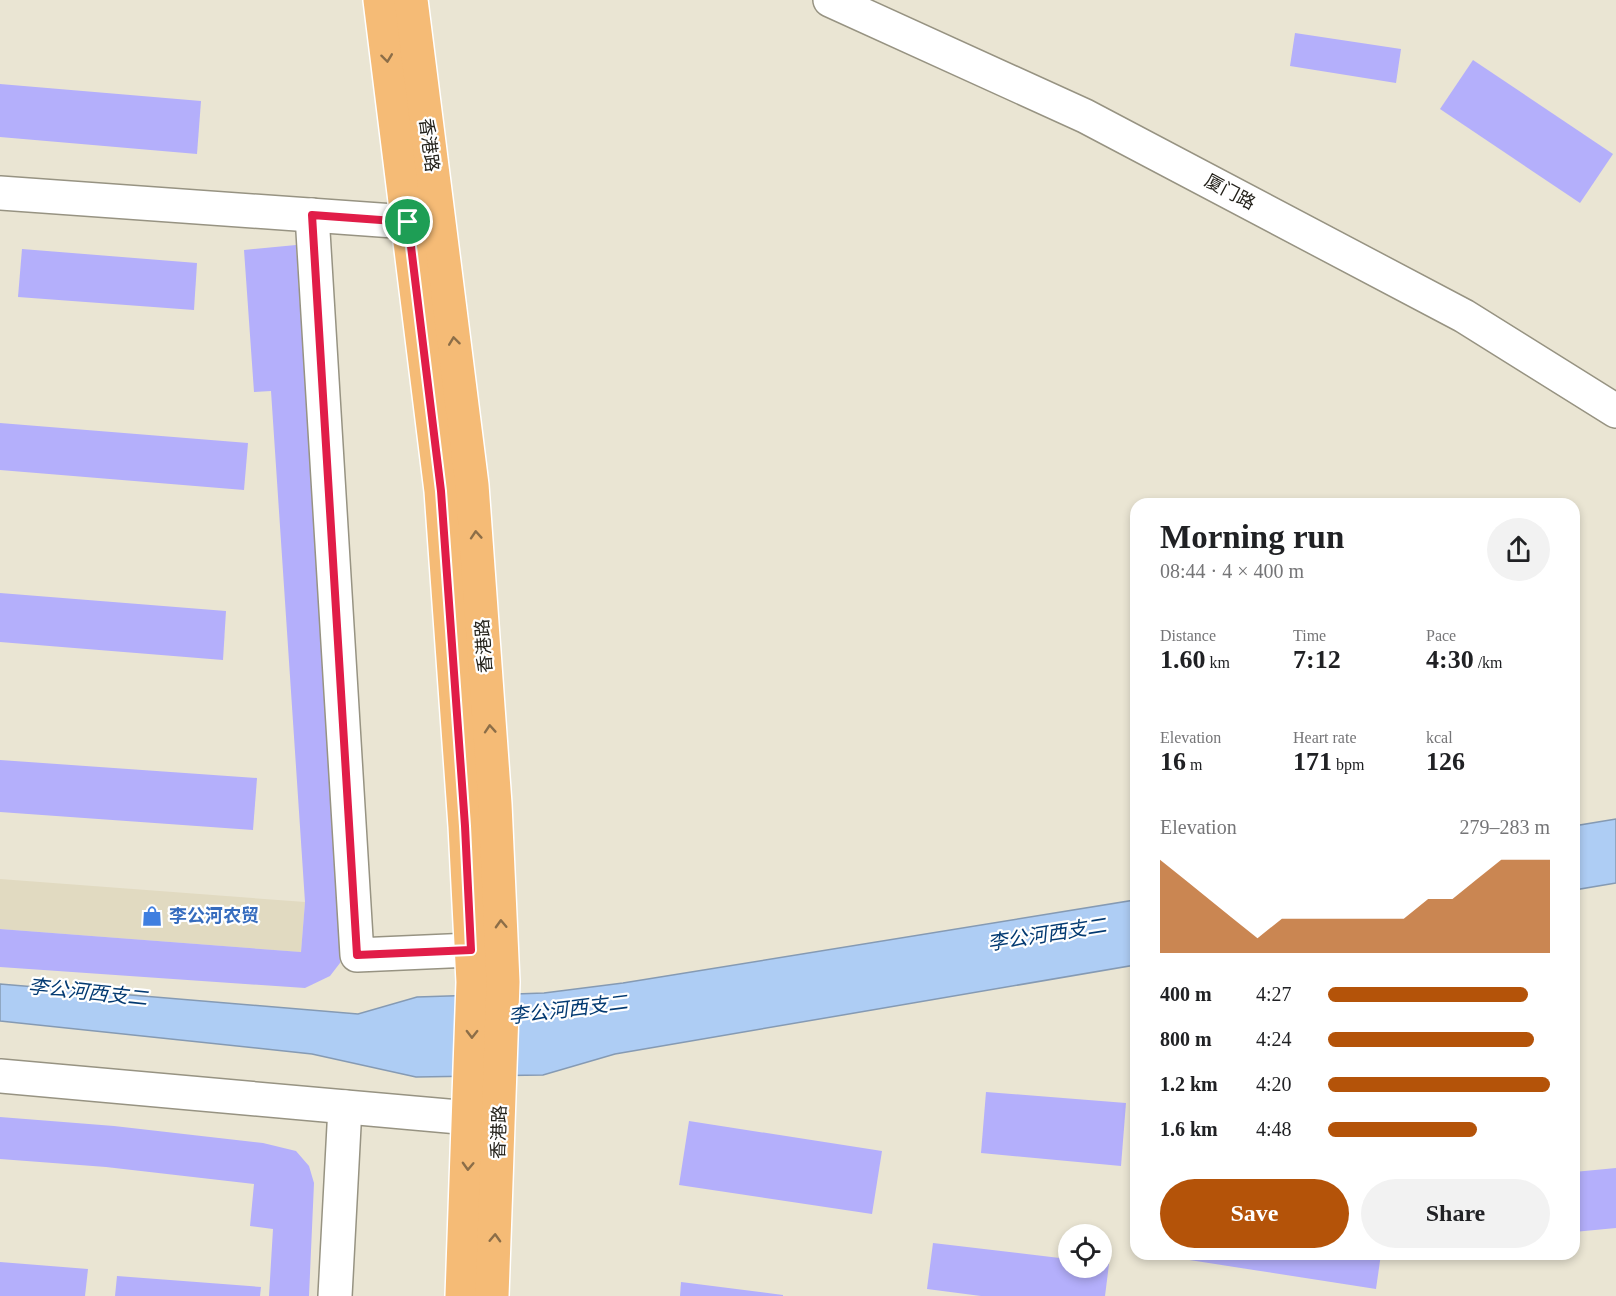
<!DOCTYPE html>
<html lang="en">
<head>
<meta charset="utf-8">
<style>
  body { margin:0; font-family:"Times New Roman","Noto Sans SC",serif; background:#f2f2f2; color:#202124; height:100vh; display:flex; flex-direction:column; font-size:22px; white-space:nowrap }
  * { box-sizing:border-box; margin:0 }
  p { font-size:20px; color:#757577 }
  .icon { flex:none; width:33px; height:33px; fill:none; stroke:currentColor; stroke-width:2; stroke-linecap:round; stroke-linejoin:round }
  .map { position:relative; flex:1; overflow:hidden }
  .details { position:absolute; left:1130px; top:498px; width:450px; height:762px; display:flex; flex-direction:column; background:#fff; border-radius:18px; box-shadow:0 3px 9px #0003 }
  .details>* { flex:none }
  .controls { position:absolute; left:1058px; top:1224px; display:grid; gap:12px }
  .controls a { display:grid; place-items:center; width:54px; height:54px; border-radius:50%; background:#fff; box-shadow:0 3px 9px #0003; font-size:30px }
  .pin { position:absolute; display:grid; place-items:center; width:51px; height:51px; color:#fff; margin:-26px; border:3px solid #fff; border-radius:50%; box-shadow:0 2px 6px #0007 }
  .round { display:grid; place-items:center; flex:none; width:63px; height:63px; border-radius:32px; background:#f2f2f2 }
  .head { display:flex; align-items:center; justify-content:space-between; height:102px; padding:0 30px }
  h1 { font-size:33px; font-weight:800; line-height:45px }
  .metrics { display:grid; grid-template-columns:repeat(3,1fr); gap:9px; height:102px; padding:6px 30px }
  .metrics div { display:grid; align-content:center }
  .metrics b { font-size:26px; font-weight:800 }
  .metrics small { font-size:16px; font-weight:400 }
  .metrics p { font-size:16px }
  .chart { height:168px; padding:12px 30px }
  .chart p { display:flex; justify-content:space-between }
  .chart svg { width:100%; height:108px; margin-top:6px; fill:#b45309; opacity:.7 }
  .action { display:flex; gap:12px; margin-top:auto; padding:12px 30px }
  .action a { flex:1; height:69px; border-radius:36px; background:#b45309; color:#fff; font-size:24px; font-weight:800; line-height:69px; text-align:center }
  .action a+a { background:#f2f2f2; color:#202124 }
  ul { padding:0 30px; list-style:none; font-size:20px }
  li { display:grid; grid-template-columns:96px 72px 1fr; align-items:center; height:45px }
  li i { height:15px; border-radius:8px; background:#b45309 }
  .map>svg:first-child { display:block }
  .built { fill:#e1dac1 }
  .water { fill:#aecdf4; stroke:#859ab3; stroke-width:1.5 }
  .building { fill:#b4affb }
  .lines { fill:none; stroke-linecap:round; stroke-linejoin:round }
  .minor-casing { stroke:#979382; stroke-width:36 }
  .major-casing { stroke:#fff; stroke-width:36 }
  .minor { stroke:#fff; stroke-width:33 }
  .major { stroke:#f5bb76; stroke-width:33 }
  .oneway { stroke:#8c6e48 }
  .route-casing { stroke:#fff; stroke-width:12 }
  .route { stroke:#e11d48; stroke-width:8 }
  .labels { text-anchor:middle; dominant-baseline:central; stroke-width:4.5; stroke-linejoin:round; paint-order:stroke }
  .street-label { font-size:18px; fill:#24221b; stroke:#fff }
  .shop-label { font-size:18px; font-weight:bold; fill:#366cbe; stroke:#fff; text-anchor:start }
  .water-label { font-size:20px; font-style:italic; fill:#033a72; stroke:#fff }
</style>
</head>
<body>
<div class="map">
<svg width="1616" height="1296" viewBox="0 0 1616 1296">
  <rect width="100%" height="100%" fill="#eae5d3"/>
  <polygon class="built" points="0,879 305,902 301,952 0,929"/>
  <g class="water">
    <polygon points="1616,819 1616,883 1574,890 1574,826"/>
    <polygon points="1135,900 1135,965 615,1054 543,1075 416,1077 312,1054 0,1021 0,984 358,1014 417,997 544,993 623,983"/>
  </g>
  <g class="building">
    <polygon points="1295,33 1401,49 1396,83 1290,66"/>
    <polygon points="1473,60 1613,154 1580,203 1440,109"/>
    <polygon points="0,84 201,101 197,154 0,137"/>
    <polygon points="296,245 343,944 340,963 330,976 305,988 0,967 0,929 301,952 305,902 271,391 254,392 244,250"/>
    <polygon points="22,249 197,263 194,310 18,297"/>
    <polygon points="0,423 248,443 244,490 0,470"/>
    <polygon points="0,593 226,611 223,660 0,642"/>
    <polygon points="0,760 257,778 253,830 0,812"/>
    <polygon points="986,1092 1126,1103 1121,1166 981,1153"/>
    <polygon points="0,1117 114,1126 263,1143 296,1151 309,1166 314,1183 309,1296 269,1296 273,1229 250,1226 254,1184 106,1167 0,1159"/>
    <polygon points="689,1121 882,1151 872,1214 679,1185"/>
    <polygon points="1616,1168 1616,1228 1574,1232 1574,1172"/>
    <polygon points="933,1243 1068,1259 1068,1268 1101,1268 1101,1263 1109,1264 1105,1296 981,1296 927,1289"/>
    <polygon points="1184,1254 1381,1254 1376,1289 1183,1259"/>
    <polygon points="0,1262 88,1269 85,1296 0,1296"/>
    <polygon points="117,1276 261,1287 260,1296 115,1296"/>
    <polygon points="681,1282 783,1295 783,1296 680,1296"/>
  </g>
  <g class="lines">
    <g class="minor-casing">
      <g id="minor">
        <polyline points="830,0 1085,116 1464,316 1616,411"/>
        <polyline points="0,193 408,222"/>
        <polyline points="312,215 357,955 471,950"/>
        <polyline points="0,1076 470,1118"/>
        <polyline points="335,1296 345,1107"/>
      </g>
    </g>
    <g class="major-casing">
      <g id="major">
        <polyline points="380,0 441,491 465,826 473,982 462,1296"/>
        <polyline points="411,0 472,485 495,804 503,982 492,1296"/>
      </g>
    </g>
    <use href="#minor" class="minor"/>
    <use href="#major" class="major"/>
  </g>
  <defs><path id="oneway-chevron" d="M-2-3.5L2.5 0L-2 3.5" fill="none" stroke-width="1.6" stroke-linecap="round" stroke-linejoin="round" transform="scale(1.5)"/></defs>
  <g class="oneway">
    <use href="#oneway-chevron" transform="translate(387 58) rotate(83)"/>
    <use href="#oneway-chevron" transform="translate(454 341) rotate(-97)"/>
    <use href="#oneway-chevron" transform="translate(476 535) rotate(-94)"/>
    <use href="#oneway-chevron" transform="translate(490 729) rotate(-94)"/>
    <use href="#oneway-chevron" transform="translate(501 924) rotate(-92)"/>
    <use href="#oneway-chevron" transform="translate(472 1034) rotate(91)"/>
    <use href="#oneway-chevron" transform="translate(468 1166) rotate(92)"/>
    <use href="#oneway-chevron" transform="translate(495 1238) rotate(-88)"/>
  </g>
  <g class="lines">
    <g class="route-casing">
      <polygon id="route" points="312,215 408,222 441,491 465,826 471,950 357,955"/>
    </g>
    <use href="#route" class="route"/>
  </g>
  <defs>
    <g id="shop-bare" transform="scale(1.62)"><path d="M-5-2.5h2.3a2.7 3.5 0 0 1 5.4 0H5L5.5 6h-11ZM-1.5-2.5h3a1.5 2.3 0 0 0-3 0Z" fill="#3f7fe0" stroke="#fff" stroke-width="2.5" paint-order="stroke"/></g>
  </defs>
  <g fill-rule="evenodd">
    <use href="#shop-bare" x="152" y="916"/>
  </g>
  <g class="labels">
    <g class="street-label">
      <text transform="translate(429 145) rotate(83)">香港路</text>
      <text transform="translate(1230 192) rotate(28)">厦门路</text>
      <text transform="translate(484 646) rotate(-94)">香港路</text>
      <text transform="translate(499 1132) rotate(-88)">香港路</text>
    </g>
    <g class="shop-label">
      <text x="169" y="916">李公河农贸</text>
    </g>
    <g class="water-label">
      <text transform="translate(1047 934) rotate(-9)">李公河西支二</text>
      <text transform="translate(88 992) rotate(6)">李公河西支二</text>
      <text transform="translate(568 1009) rotate(-7)">李公河西支二</text>
    </g>
  </g>
</svg>
<div class="controls">
<a><svg class="icon" aria-label="locate" viewBox="0 0 24 24"><circle cx="12" cy="12" r="6"/><path d="M12 2v4M12 18v4M2 12h4M18 12h4"/></svg></a>
</div>
<div class="pin" style="left:408px;top:222px;background:#1e9e55"><svg class="icon" aria-label="arrive" viewBox="0 0 24 24"><path d="M6 21V4h12l-3 4 3 4H6"/></svg></div>
<section class="details">
<div class="head"><div><h1>Morning run</h1><p>08:44 · 4 × 400 m</p></div><a class="round"><svg class="icon" aria-label="share" viewBox="0 0 24 24"><path d="M12 15V3M7 8l5-5 5 5M5 13v7h14v-7"/></svg></a></div>
<div class="metrics">
<div><p>Distance</p><b>1.60<small> km</small></b></div>
<div><p>Time</p><b>7:12</b></div>
<div><p>Pace</p><b>4:30<small> /km</small></b></div>
</div>
<div class="metrics">
<div><p>Elevation</p><b>16<small> m</small></b></div>
<div><p>Heart rate</p><b>171<small> bpm</small></b></div>
<div><p>kcal</p><b>126</b></div>
</div>
<div class="chart"><p><span>Elevation</span>279–283 m</p>
<svg viewBox="0 0 160 44" preserveAspectRatio="none"><path d="M0 44V6L10 14L20 22L30 30L40 38L50 30L60 30L70 30L80 30L90 30L100 30L110 22L120 22L130 14L140 6L150 6L160 6V44z"/></svg>
</div>
<ul>
<li><b>400 m</b>4:27<i style="width:90%"></i></li>
<li><b>800 m</b>4:24<i style="width:93%"></i></li>
<li><b>1.2 km</b>4:20<i style="width:100%"></i></li>
<li><b>1.6 km</b>4:48<i style="width:67%"></i></li>
</ul>
<div class="action"><a>Save</a><a>Share</a></div>
</section>
</div>
</body>
</html>
